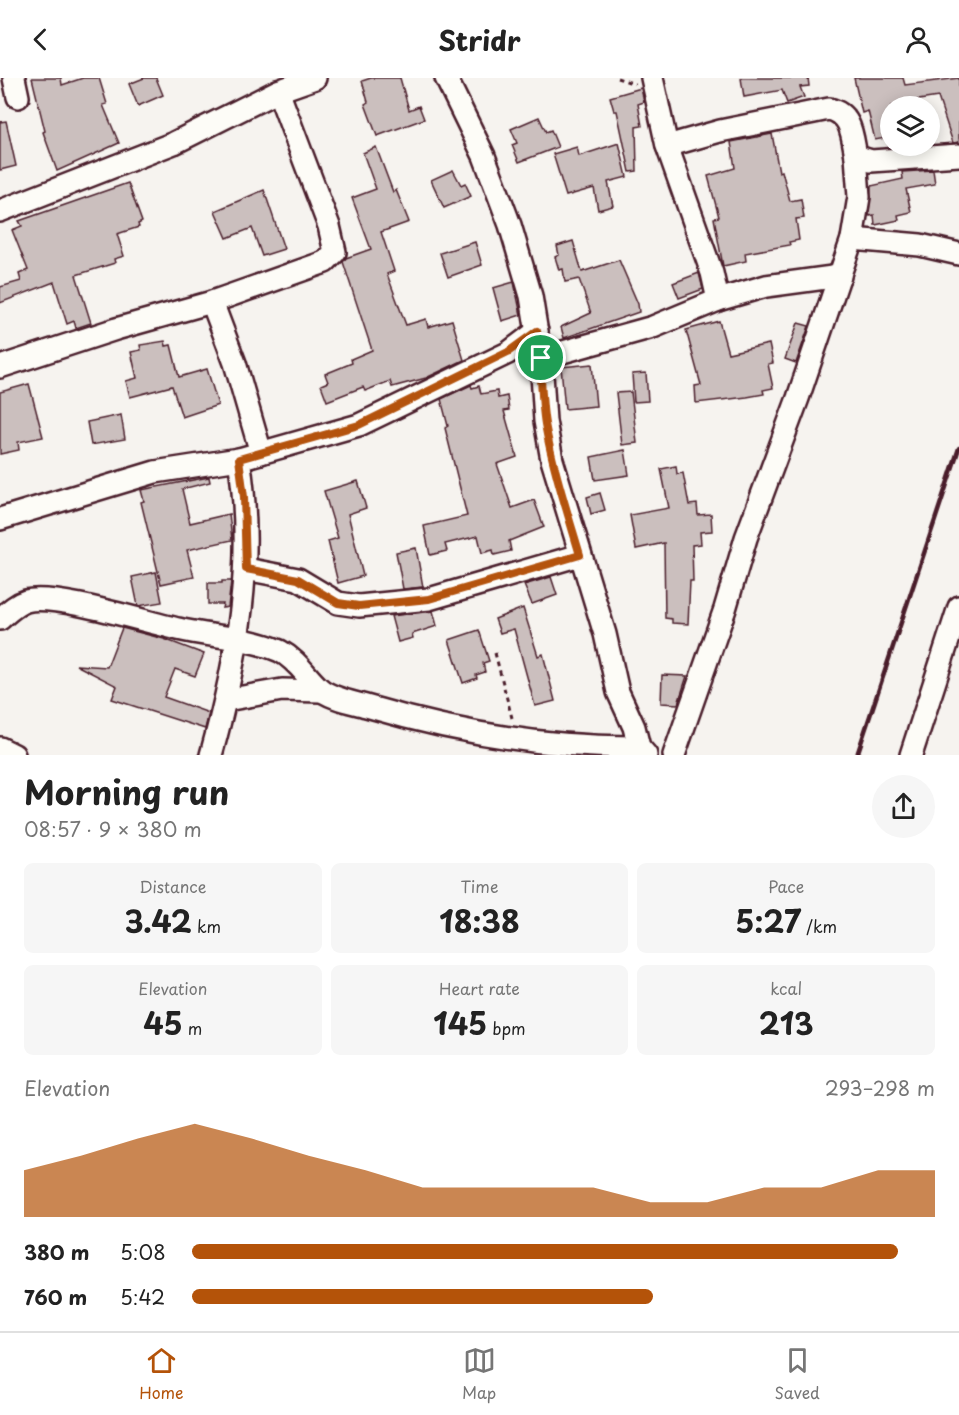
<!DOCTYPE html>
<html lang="en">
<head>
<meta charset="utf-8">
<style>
  body { margin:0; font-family:"Playpen Sans",sans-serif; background:#f6f6f6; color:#222; height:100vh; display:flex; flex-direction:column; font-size:22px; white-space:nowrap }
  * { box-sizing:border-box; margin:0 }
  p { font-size:20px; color:#767676 }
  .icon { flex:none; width:33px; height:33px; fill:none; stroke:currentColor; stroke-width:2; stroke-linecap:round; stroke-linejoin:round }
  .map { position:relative; height:677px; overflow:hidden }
  .drawer { display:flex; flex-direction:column; background:#fff; flex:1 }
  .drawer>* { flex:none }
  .buttons { position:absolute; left:880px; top:18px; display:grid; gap:12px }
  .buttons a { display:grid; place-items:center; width:60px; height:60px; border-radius:50%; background:#fff; box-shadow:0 3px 15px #0003; font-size:30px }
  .pin { position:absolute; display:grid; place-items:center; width:51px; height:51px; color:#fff; margin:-26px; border:3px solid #fff; border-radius:50%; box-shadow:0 2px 6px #0007 }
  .round { display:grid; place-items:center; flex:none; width:63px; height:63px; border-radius:32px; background:#f6f6f6 }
  .head { display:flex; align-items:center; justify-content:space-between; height:102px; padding:0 24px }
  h1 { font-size:33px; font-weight:700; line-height:45px }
  .stats { display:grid; grid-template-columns:repeat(3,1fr); gap:9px; height:102px; padding:6px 24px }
  .stats div { display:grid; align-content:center; border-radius:9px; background:#f6f6f6; text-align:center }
  .stats b { font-size:30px; font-weight:700 }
  .stats small { font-size:16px; font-weight:400 }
  .stats p { font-size:16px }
  .chart { height:168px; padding:12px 24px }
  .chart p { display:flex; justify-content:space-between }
  .chart svg { width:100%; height:108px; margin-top:6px; fill:#b45309; opacity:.7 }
  ul { padding:0 24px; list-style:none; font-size:20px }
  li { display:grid; grid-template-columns:96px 72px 1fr; align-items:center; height:45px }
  li i { height:15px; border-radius:8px; background:#b45309 }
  header { display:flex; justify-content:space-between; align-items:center; height:78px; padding:0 24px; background:#fff; font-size:27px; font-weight:700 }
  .menu { display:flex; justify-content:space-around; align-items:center; height:84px; border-top:2px solid #e0e0e0; background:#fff; font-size:16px; color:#767676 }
  .menu a { display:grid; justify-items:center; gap:3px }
  .menu .on { color:#b45309 }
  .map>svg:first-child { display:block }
  .building { fill:#cbbfbe; stroke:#4a1f2b; stroke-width:1.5 }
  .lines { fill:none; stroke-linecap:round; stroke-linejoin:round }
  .minor-casing { stroke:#4a1f2b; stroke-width:26 }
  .path { stroke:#4a1f2b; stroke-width:3; stroke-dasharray:4.5 4.5; stroke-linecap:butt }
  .minor { stroke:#fdfcf7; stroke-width:21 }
  .rail { stroke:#4a1f2b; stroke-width:4.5 }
  .route-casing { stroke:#fff; stroke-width:12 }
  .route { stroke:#b45309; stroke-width:8 }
</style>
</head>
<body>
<header><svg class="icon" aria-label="back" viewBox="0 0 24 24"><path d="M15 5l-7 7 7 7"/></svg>Stridr<svg class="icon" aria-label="person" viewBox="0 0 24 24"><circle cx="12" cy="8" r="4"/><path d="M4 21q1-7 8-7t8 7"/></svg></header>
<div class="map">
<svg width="959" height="677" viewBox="0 0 959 677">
  <rect width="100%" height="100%" fill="#f6f3ef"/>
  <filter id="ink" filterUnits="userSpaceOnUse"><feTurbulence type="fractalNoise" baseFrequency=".0167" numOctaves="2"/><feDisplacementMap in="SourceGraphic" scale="12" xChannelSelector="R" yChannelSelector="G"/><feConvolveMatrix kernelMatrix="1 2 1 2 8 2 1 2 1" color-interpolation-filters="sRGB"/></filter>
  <g filter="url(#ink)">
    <g class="building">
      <polygon points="32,0 61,0 62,7 83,0 99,0 107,26 103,27 119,65 57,93 43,54 45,53"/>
      <polygon points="144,0 156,0 163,17 138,28 129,6"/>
      <polygon points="371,0 400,0 409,32 419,28 424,41 377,58 365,26 368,24 362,3"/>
      <polygon points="741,0 808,0 809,8 800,9 804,19 787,25 782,12 744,19"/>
      <polygon points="854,0 903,0 905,7 959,0 959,64 953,65 938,19 906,24 906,28 891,28 891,59 875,62 868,33 862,35"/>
      <polygon points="641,10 644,24 638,26 642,48 636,49 637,93 630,94 617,33 614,33 610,19"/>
      <polygon points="539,39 546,54 551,52 558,69 519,84 512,67 517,65 511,51"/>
      <polygon points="6,43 16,88 0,92 0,44"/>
      <polygon points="772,56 779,94 782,93 790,123 801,121 804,140 796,141 799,162 789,164 790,167 745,175 746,183 723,188 714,140 719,139 708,98 735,90 731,64"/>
      <polygon points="619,65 627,99 608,104 613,128 598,132 594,110 566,118 553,76 577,69 579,78"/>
      <polygon points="376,69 393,114 396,112 409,144 381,154 394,193 387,196 406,247 426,241 428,249 452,242 464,282 426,300 392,309 390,303 365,313 363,309 327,323 321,307 328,304 325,296 352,285 351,281 372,272 343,184 346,180 371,171 352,120 376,111 363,75"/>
      <polygon points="453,92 461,107 465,105 471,118 444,130 431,102"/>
      <polygon points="933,92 935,106 906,111 911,134 898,137 899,142 875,147 874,137 870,138 869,135 871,108 903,101 902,94"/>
      <polygon points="128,105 142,144 138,146 139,149 117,156 124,178 114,181 115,185 76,197 91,245 76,250 74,243 67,246 54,204 0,225 0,209 21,203 19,196 28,192 12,152 22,148 19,143"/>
      <polygon points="264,112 284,171 262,178 252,150 227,160 215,133"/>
      <polygon points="573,163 582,194 619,182 638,226 639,234 564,260 561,249 591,235 579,201 565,204 563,191 559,192 555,179 559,177 557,168"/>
      <polygon points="475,164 482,187 448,199 440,175"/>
      <polygon points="699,195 703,211 679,220 673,205"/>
      <polygon points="514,204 521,237 502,243 493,210"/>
      <polygon points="719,243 728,275 769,266 773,285 768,286 773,310 763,312 764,316 747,319 696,325 695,308 701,307 686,252"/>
      <polygon points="798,245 809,248 796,285 785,281"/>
      <polygon points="165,263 166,268 171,267 179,299 207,291 218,327 182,339 172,308 130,319 126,303 137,300 131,274 141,272 140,267"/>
      <polygon points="592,286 596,328 565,331 561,289"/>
      <polygon points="646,295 648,323 634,324 632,296"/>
      <polygon points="29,306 43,359 18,364 19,372 0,376 0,314"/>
      <polygon points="471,307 472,310 479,308 481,316 497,313 498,320 507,318 509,332 504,333 517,379 497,386 512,430 534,422 544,449 509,463 511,473 494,477 493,472 482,475 478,458 445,466 447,473 430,477 424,448 467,438 445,350 448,348 441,321"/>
      <polygon points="631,314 637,365 622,367 616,315"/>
      <polygon points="121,337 125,361 91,367 87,344"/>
      <polygon points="625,372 629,397 595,402 591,379"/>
      <polygon points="676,388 677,396 683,395 689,427 697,426 698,437 711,436 712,453 700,454 701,466 692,467 693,503 690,503 688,546 672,545 672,541 665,540 664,465 636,471 630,437 669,430 661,391"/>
      <polygon points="209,399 210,404 182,411 190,445 229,436 232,462 187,472 194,499 161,506 141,424 144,423 141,412"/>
      <polygon points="358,403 366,430 348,436 363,498 338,505 328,463 338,460 324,413"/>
      <polygon points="600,415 605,432 591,436 587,419"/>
      <polygon points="416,470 423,509 403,511 396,474"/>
      <polygon points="156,494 162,524 138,528 132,499"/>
      <polygon points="551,499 557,517 532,526 524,507"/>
      <polygon points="222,503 231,503 228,529 222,530 223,526 208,526 208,505 222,505"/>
      <polygon points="523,530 538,578 543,576 555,623 535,628 514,551 500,555 495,541"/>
      <polygon points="433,533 437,548 412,556 413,560 398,564 391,538"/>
      <polygon points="122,550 164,561 204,576 195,598 175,591 164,619 209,635 205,651 112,621 117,608 76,587 107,589"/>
      <polygon points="479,552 489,583 483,585 485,594 476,597 477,600 463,605 449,562"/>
      <polygon points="662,597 687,598 678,626 661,625"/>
    </g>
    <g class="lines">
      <g class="minor-casing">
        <g id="minor">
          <polyline points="14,0 18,19"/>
          <polyline points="446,0 484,78 510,147 531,218 541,280 545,343 552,382 605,556 618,614 634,649 639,669 646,677"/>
          <polyline points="652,0 667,68 712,195 718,222"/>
          <path d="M667 68 720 53 829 31C852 36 852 58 856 78L871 83 959 77"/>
          <polyline points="0,133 174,65 278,13 315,0"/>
          <polyline points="852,161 920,167 959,176"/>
          <polyline points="212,224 235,285 261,375"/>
          <polyline points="541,280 653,249 718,222 766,208 840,198"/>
          <polyline points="0,289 116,251 212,224 325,184 335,174 329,148 278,13"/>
          <polyline points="0,441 155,394 239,381 359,347 508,275 537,253"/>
          <polyline points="246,491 298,501 338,525 359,528 429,521 580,477"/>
          <path d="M0 541C8 534 16 526 26 523 54 515 146 544 178 551 211 559 248 559 280 573 297 582 306 598 319 610 329 620 352 624 366 628 454 654 548 670 639 669"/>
          <polyline points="226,622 282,612 321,613"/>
          <polyline points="0,670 14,677"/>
          <path d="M211 677C238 580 255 482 239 381"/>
          <polyline points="674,677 725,531 746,460 798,320 852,161 859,119 856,78"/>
          <polyline points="911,677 959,529"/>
        </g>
      </g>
      <g class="path">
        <polyline points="617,0 635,6"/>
        <polyline points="495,575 512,640"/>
        <polyline points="857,677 959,370"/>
      </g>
      <use href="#minor" class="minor"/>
      <polyline class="rail" points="857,677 959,370"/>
    </g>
  </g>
  <g class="lines" filter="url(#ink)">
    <g class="route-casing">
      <path id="route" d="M537 253C542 284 540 315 545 346 553 390 567 433 580 477L429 521 359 528 338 525 298 501 246 491 244 419 239 381 359 347 508 274Z"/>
    </g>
    <use href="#route" class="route"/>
  </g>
</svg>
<div class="buttons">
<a><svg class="icon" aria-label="layers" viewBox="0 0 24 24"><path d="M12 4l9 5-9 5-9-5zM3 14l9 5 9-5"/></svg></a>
</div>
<div class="pin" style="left:541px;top:280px;background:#1e9e55"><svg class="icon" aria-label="arrive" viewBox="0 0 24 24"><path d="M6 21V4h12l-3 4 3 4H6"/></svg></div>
</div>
<section class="drawer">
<div class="head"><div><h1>Morning run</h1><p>08:57 · 9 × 380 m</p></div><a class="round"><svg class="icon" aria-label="share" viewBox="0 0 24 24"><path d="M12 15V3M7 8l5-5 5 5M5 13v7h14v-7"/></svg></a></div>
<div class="stats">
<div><p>Distance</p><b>3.42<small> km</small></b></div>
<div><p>Time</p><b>18:38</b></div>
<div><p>Pace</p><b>5:27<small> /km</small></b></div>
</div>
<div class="stats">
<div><p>Elevation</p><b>45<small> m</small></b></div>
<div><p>Heart rate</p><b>145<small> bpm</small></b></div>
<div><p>kcal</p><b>213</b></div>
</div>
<div class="chart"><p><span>Elevation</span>293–298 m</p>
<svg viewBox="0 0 160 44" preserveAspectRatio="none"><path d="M0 44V25L10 19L20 12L30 6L40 12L50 19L60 25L70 32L80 32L90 32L100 32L110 38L120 38L130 32L140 32L150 25L160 25V44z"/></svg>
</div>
<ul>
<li><b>380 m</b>5:08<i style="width:95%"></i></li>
<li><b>760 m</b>5:42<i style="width:62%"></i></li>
</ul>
</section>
<nav class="menu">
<a class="on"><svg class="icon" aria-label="home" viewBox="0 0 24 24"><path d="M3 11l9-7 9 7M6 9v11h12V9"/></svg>Home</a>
<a><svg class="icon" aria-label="map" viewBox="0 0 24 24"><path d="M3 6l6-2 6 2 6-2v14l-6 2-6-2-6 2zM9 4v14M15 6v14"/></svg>Map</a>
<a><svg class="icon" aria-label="saved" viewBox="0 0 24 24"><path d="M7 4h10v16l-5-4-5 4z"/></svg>Saved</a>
</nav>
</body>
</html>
